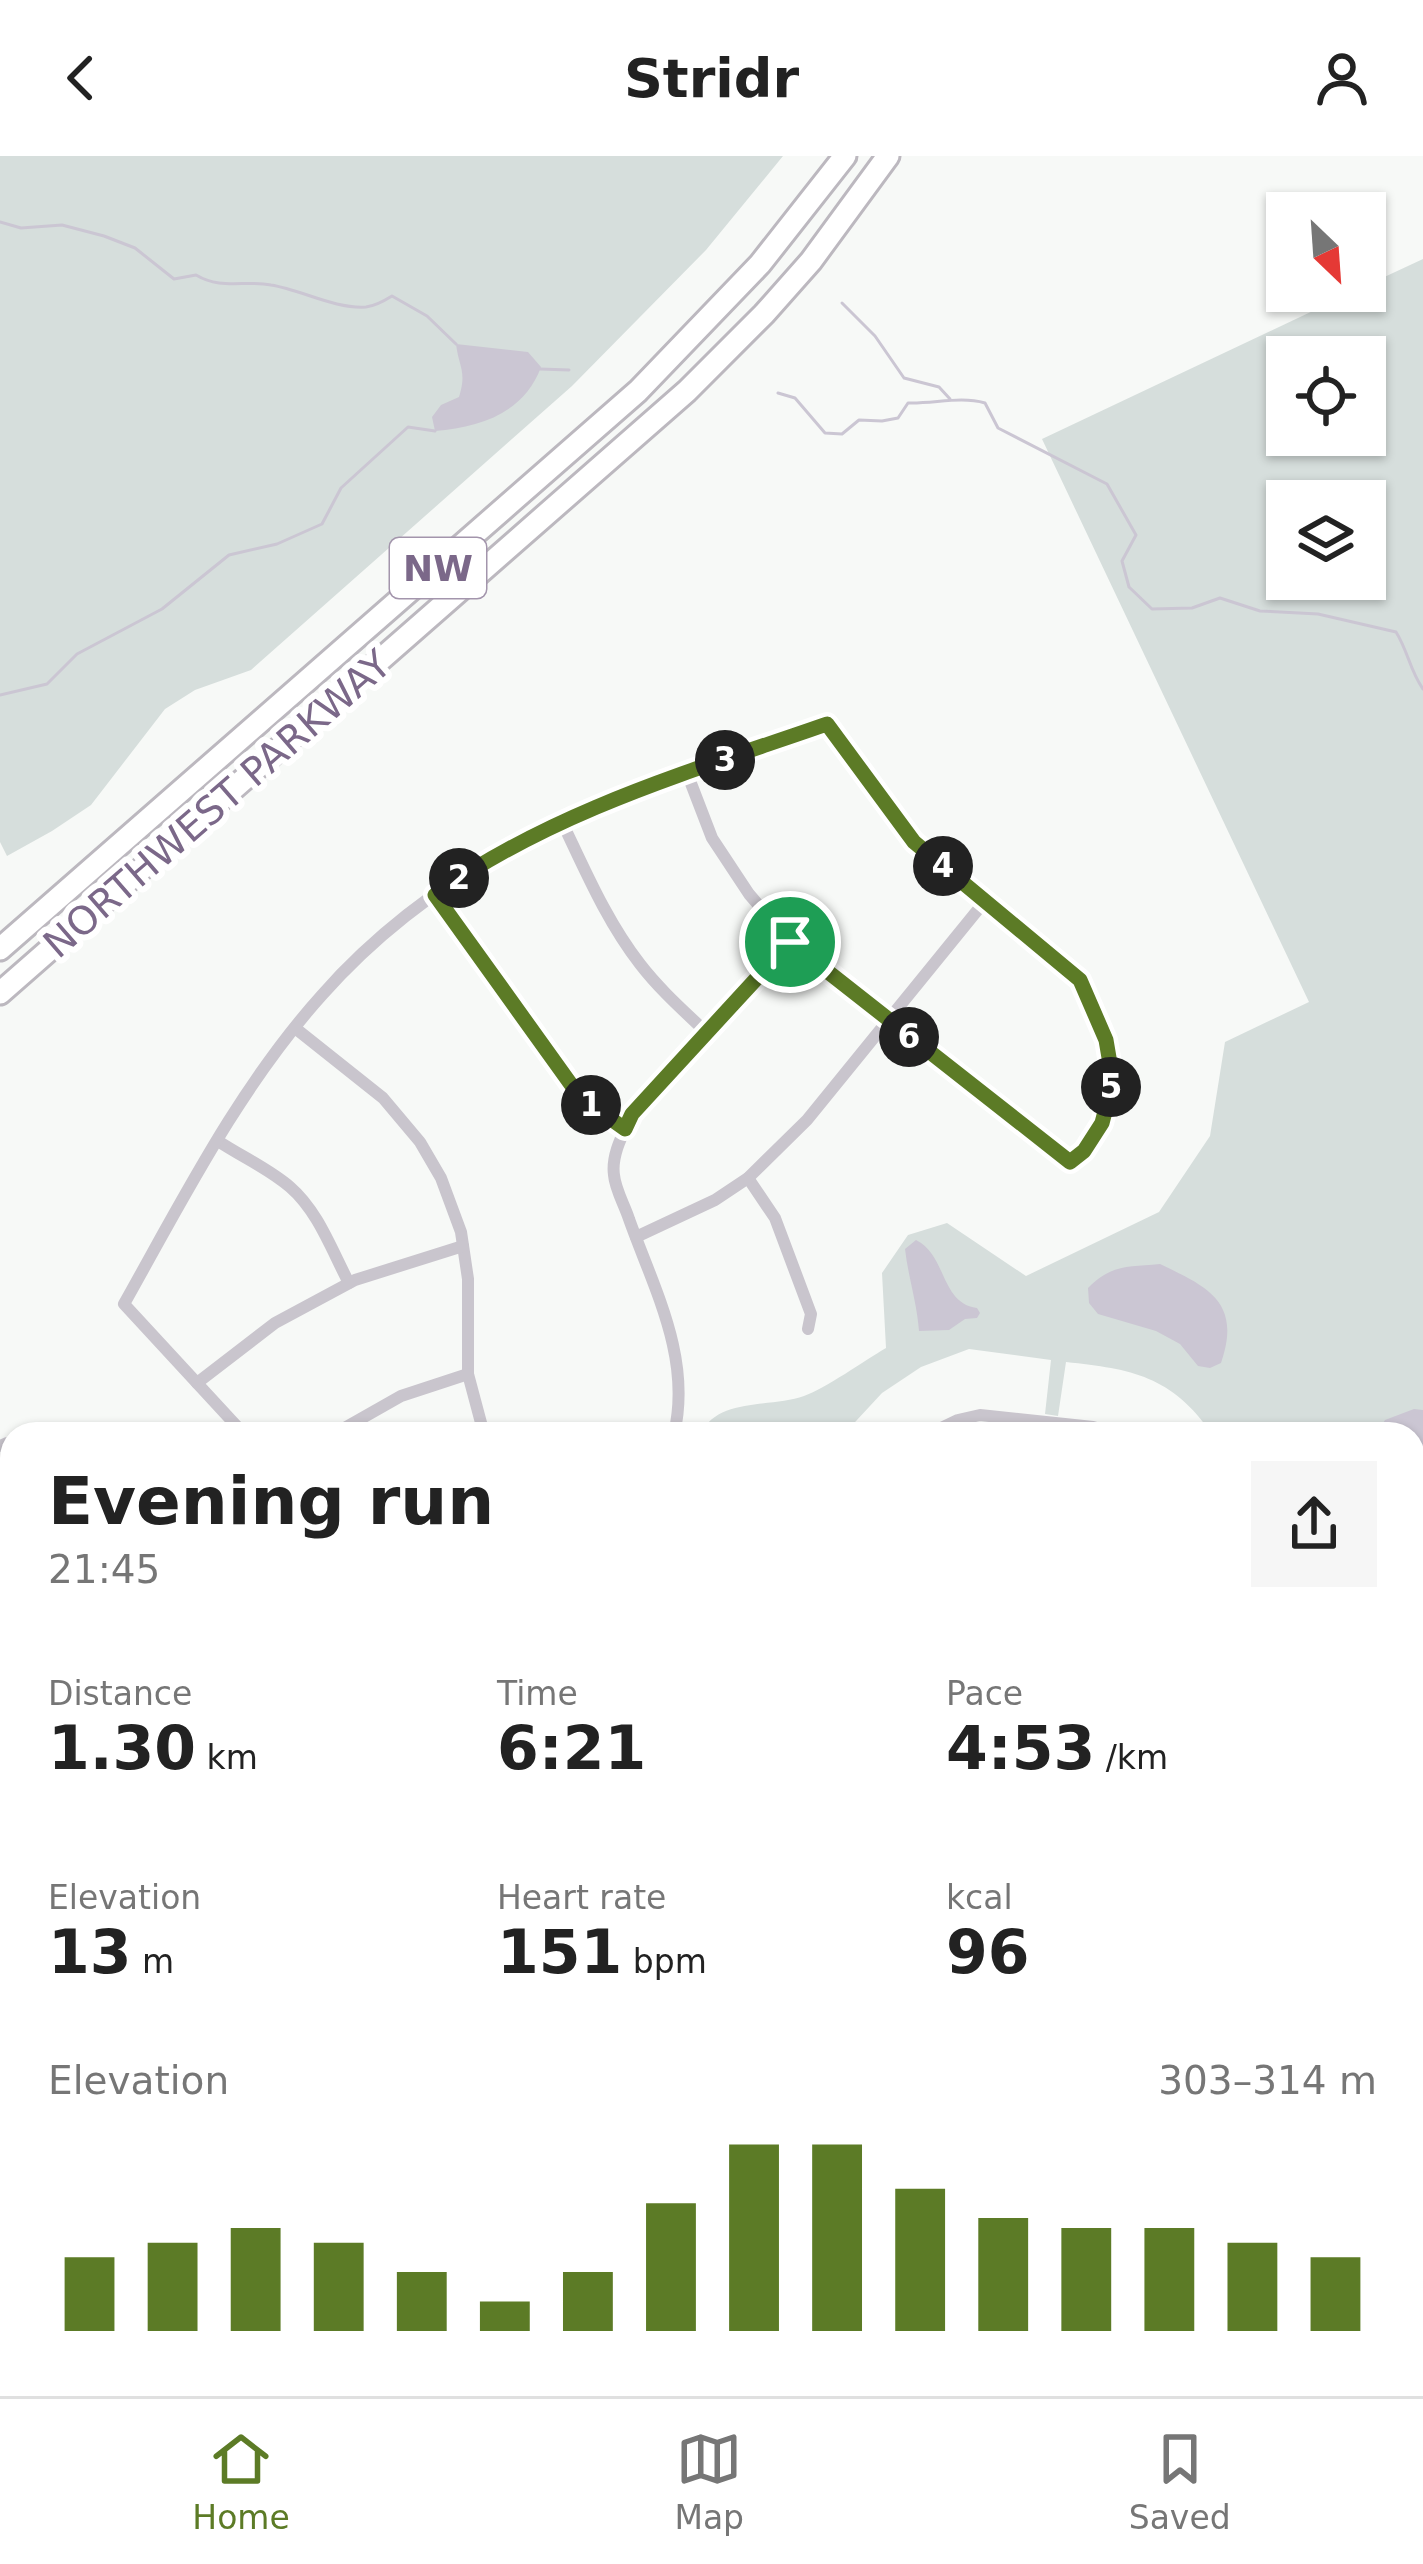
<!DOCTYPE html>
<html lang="en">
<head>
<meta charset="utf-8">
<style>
  body { margin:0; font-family:"DejaVu Sans",sans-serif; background:#f6f6f6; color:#222; height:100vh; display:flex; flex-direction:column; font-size:45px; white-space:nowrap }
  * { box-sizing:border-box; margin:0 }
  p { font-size:39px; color:#767676 }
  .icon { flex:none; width:66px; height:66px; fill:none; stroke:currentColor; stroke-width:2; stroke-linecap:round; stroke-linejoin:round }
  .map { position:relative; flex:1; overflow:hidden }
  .details { position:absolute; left:0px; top:1266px; width:1425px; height:975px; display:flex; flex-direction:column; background:#fff; border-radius:36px 36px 0 0; box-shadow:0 3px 9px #0004 }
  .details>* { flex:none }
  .needle { width:78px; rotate:155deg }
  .fabs { position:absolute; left:1266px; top:36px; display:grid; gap:24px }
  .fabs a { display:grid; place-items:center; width:120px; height:120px; border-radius:0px; background:#fff; box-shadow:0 3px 9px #0004; font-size:60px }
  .pin { position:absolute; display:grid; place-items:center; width:102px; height:102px; color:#fff; margin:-51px; border:6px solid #fff; border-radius:50%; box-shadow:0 3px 12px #0007 }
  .km { position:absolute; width:60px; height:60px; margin:-30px; border-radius:50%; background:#222; color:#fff; font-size:33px; line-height:60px; text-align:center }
  .round { display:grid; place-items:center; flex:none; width:126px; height:126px; border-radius:0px; background:#f6f6f6 }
  .overview { display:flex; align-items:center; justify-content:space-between; height:204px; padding:0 48px }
  h1 { font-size:66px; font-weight:700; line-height:90px }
  .figures { display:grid; grid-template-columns:repeat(3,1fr); gap:18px; height:204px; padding:12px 48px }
  .figures div { display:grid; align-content:center }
  .figures b { font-size:60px; font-weight:700 }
  .figures small { font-size:33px; font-weight:400 }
  .figures p { font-size:33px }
  .chart { height:336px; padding:24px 48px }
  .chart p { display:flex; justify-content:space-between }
  .chart svg { width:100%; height:216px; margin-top:12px; stroke:#5c7b26; stroke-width:6 }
  header { display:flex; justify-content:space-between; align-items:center; height:156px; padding:0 48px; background:#fff; font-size:54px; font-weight:700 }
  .dock { display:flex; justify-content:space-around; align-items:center; height:168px; border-top:3px solid #e0e0e0; background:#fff; font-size:33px; color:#767676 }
  .dock a { display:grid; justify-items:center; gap:6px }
  .dock .selected { color:#5c7b26 }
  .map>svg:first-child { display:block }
  .green { fill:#d6dedc; fill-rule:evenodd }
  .water { fill:#cbc6d3 }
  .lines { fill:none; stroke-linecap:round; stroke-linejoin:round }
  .stream { stroke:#cbc6d3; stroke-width:3 }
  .secondary-casing { stroke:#bfb9c3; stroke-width:22 }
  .highway-casing { stroke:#bcb8bf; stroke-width:27 }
  .street { stroke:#c9c5cd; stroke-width:12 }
  .secondary { stroke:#fff; stroke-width:16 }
  .highway { stroke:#fff; stroke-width:21 }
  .route-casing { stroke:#fff; stroke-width:24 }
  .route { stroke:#5c7b26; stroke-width:15 }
  .labels { text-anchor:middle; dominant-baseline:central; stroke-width:12; stroke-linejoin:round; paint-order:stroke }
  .shield { fill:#fff; stroke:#a395ac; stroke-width:3 }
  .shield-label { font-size:36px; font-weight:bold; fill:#7b6889 }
  .street-label { font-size:39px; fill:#7b6889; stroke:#fff }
</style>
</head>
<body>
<header><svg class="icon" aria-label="back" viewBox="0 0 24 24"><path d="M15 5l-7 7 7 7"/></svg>Stridr<svg class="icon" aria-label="person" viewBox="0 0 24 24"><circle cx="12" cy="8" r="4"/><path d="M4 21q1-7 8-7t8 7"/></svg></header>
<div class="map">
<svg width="1423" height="2240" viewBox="0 0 1423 2240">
  <rect width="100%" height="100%" fill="#f7f9f7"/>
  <g class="green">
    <polygon points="0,0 783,0 706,94 572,230 251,514 195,534 165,553 91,649 52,675 7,700 0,686"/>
    <path d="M1423 103V1656L1413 1658V1278H1212C1172 1220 1132 1213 1066 1206L1058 1260 1045 1258 1051 1204 969 1193 921 1211 882 1237 844 1278H701C717 1241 772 1252 804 1240 826 1232 864 1205 886 1192L882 1117 908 1079 947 1067 1026 1120 1159 1056 1210 980 1225 886 1309 846 1042 283 1355 135H1365V130ZM1287 201H1365V279H1287ZM1287 345H1365V423H1287Z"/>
  </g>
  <g class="water">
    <path d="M456 188 528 196 541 211C524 257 481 271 435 275L432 261 441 249 459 241C467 215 459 212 456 188Z"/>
    <path d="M916 1084C947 1099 940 1147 977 1152L980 1157 977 1162 965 1163 949 1174 919 1175C917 1147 908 1120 905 1093Z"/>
    <path d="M1160 1108C1208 1131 1242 1146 1221 1207L1210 1212 1198 1210 1180 1188 1156 1175 1098 1158 1089 1147 1088 1132C1112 1108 1128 1111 1160 1108Z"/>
    <polygon points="1414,1253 1423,1254 1423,1386 1413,1370 1413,1278 1377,1278 1385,1264"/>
  </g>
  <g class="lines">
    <g class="stream">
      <path d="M0 66 21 72 62 69 104 80 135 92 174 123 196 119C221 134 244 124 271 129 302 134 334 153 366 151 375 150 384 145 392 140L427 160 456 188"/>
      <polyline points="842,147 875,180 904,222 939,231 950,243"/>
      <polyline points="540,213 569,214"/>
      <path d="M778 237 795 242 825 277 842 278 859 264 882 265 898 262 908 247C934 248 960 240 985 247L998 272 1107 328 1136 379 1122 405 1129 431 1152 453 1192 452 1220 442 1260 455 1318 458 1396 476C1408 495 1410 515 1423 533"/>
      <polyline points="0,539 47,528 77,498 162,453 229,399 277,388 322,368 341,332 408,271 435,275"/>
    </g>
    <g class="secondary-casing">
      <g id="secondary">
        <polyline points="0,2117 12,2132"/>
        <polyline points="0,2157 12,2173"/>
        <polyline points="55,2229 63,2240"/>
        <polyline points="85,2229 94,2240"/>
        <polyline points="1347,2229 1353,2240"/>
      </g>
    </g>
    <g class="highway-casing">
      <g id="highway">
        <polyline points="0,793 638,235 760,108 845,0"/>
        <polyline points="0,837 687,235 764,158 811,105 888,0"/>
      </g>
    </g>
    <g class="street">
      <polygon points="827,568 914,686 1080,824 1101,867 1110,895 1113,925 1102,966 1084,995 1069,1006 790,786 749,738 712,682 687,617"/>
      <path d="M562 666C585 714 607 766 640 808 660 834 684 855 707 877"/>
      <polyline points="435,739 580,941 625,973"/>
      <polyline points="295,872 383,942 420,986 441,1022 461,1076 468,1123 468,1218 484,1278"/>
      <path d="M218 985C242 1001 268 1012 290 1031 318 1055 332 1095 349 1127"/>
      <polyline points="748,1022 775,1062 811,1158 808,1173"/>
      <polyline points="636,1081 715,1044 748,1022 807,964 985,745"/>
      <polyline points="197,1227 275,1167 355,1124 463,1090"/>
      <path d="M244 1278 124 1148C183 1043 240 930 322 839 380 773 455 719 533 678 581 653 636 636 687 617"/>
      <polyline points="334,1278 401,1240 468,1218"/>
      <path d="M674 1278C692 1202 654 1133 629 1063 625 1050 615 1033 614 1019 611 998 624 976 632 958L790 786"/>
      <polyline points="929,1278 958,1264 980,1259 1093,1271 1118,1278"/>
      <polyline points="0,1290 7,1287 12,1290"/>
      <polyline points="0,1476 12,1486"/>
      <polyline points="0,1677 12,1687"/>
      <polyline points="0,1800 12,1765"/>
      <polyline points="1413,1845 1423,1840"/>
      <polyline points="0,1944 12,1950"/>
      <polyline points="1413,2018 1423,2033"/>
      <polyline points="1413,2072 1423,2065"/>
      <polyline points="186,2229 203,2240"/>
      <polyline points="312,2229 315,2240"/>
      <polyline points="619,2229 631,2240"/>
      <polyline points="1079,2229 1088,2240"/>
      <polyline points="1240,2229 1248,2240"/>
      <polyline points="744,2240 761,2229"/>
      <polyline points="1005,2240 1018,2229"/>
    </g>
    <use href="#secondary" class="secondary"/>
    <use href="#highway" class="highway"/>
  </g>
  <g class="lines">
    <g class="route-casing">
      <path id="route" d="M827 568 914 686 1080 824 1106 884 1113 925 1102 967 1084 995 1070 1006 790 786 632 958 625 973 580 941 435 739C552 655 692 615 827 568Z"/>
    </g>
    <use href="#route" class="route"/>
  </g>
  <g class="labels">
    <rect class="shield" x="390" y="382" width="96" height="60" rx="9"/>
    <g class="shield-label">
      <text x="438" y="412">NW</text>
    </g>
    <g class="street-label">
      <text transform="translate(217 648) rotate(-41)">NORTHWEST PARKWAY</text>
    </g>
  </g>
</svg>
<div class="fabs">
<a><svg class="needle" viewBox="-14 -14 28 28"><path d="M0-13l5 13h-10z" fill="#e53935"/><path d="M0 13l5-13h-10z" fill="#767676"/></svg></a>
<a><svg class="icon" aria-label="locate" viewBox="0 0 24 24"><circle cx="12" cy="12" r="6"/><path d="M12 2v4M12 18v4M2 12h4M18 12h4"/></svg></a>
<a><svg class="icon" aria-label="layers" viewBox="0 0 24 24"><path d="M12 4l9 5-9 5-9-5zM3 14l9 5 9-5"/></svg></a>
</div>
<div class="pin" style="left:790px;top:786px;background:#1e9e55"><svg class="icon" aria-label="arrive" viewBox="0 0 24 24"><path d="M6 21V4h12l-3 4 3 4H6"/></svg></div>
<b class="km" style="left:591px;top:949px">1</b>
<b class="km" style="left:459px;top:722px">2</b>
<b class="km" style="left:725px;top:604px">3</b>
<b class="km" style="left:943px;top:710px">4</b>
<b class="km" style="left:1111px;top:931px">5</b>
<b class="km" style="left:909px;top:881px">6</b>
<section class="details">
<div class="overview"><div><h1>Evening run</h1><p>21:45</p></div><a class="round"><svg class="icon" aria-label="share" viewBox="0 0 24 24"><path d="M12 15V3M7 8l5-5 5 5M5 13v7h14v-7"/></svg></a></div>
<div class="figures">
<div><p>Distance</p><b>1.30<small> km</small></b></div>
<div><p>Time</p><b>6:21</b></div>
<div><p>Pace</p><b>4:53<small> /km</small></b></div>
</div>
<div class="figures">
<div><p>Elevation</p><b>13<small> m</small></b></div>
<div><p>Heart rate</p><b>151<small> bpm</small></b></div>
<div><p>kcal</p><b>96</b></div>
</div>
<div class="chart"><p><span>Elevation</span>303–314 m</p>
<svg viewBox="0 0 160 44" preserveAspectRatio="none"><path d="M5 44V29M15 44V26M25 44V23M35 44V26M45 44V32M55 44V38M65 44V32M75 44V18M85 44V6M95 44V6M105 44V15M115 44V21M125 44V23M135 44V23M145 44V26M155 44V29"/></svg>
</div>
</section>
</div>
<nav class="dock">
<a class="selected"><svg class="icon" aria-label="home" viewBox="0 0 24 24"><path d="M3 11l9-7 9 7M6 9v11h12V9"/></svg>Home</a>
<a><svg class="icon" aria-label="map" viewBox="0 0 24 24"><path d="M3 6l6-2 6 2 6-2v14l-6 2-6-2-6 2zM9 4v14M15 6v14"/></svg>Map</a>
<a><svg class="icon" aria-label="saved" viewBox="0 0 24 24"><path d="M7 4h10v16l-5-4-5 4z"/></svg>Saved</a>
</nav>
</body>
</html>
